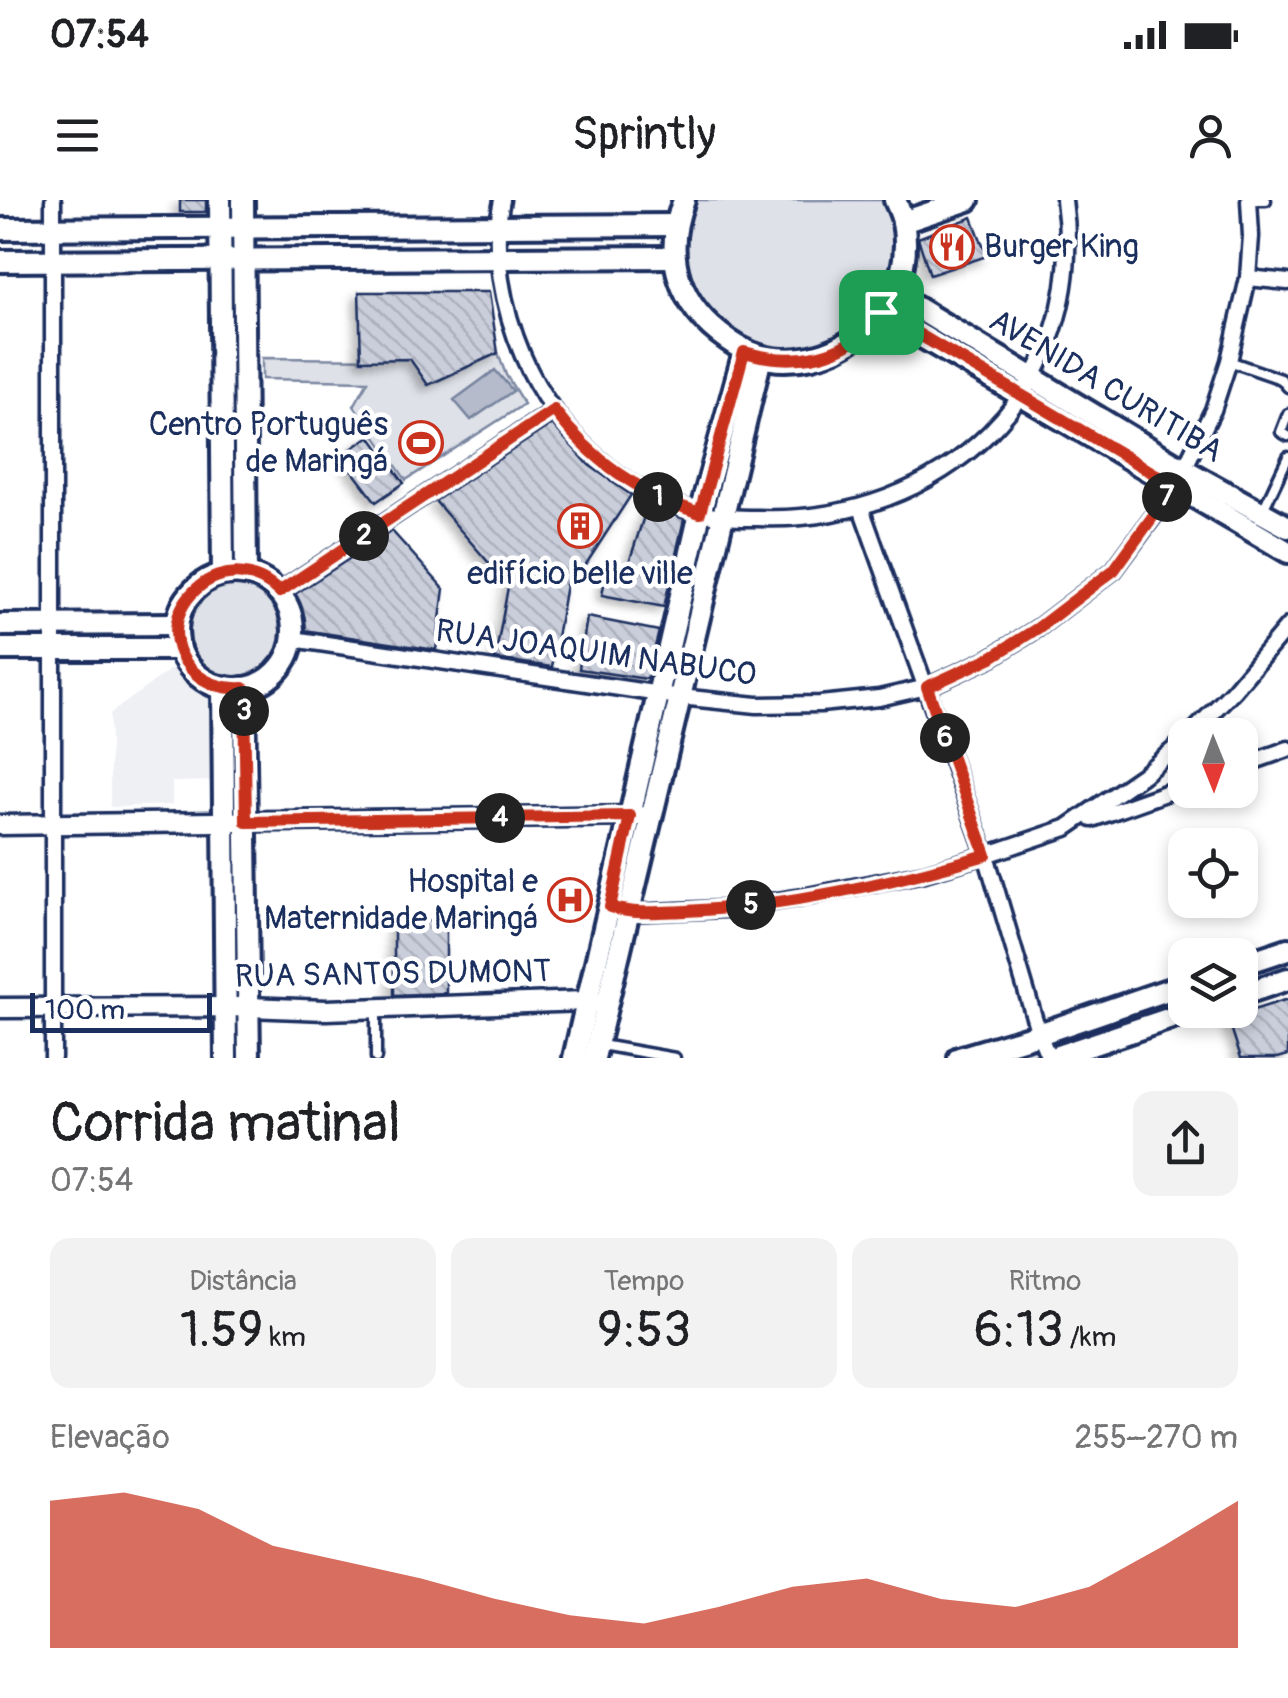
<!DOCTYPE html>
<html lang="pt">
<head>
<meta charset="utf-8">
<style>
  body { margin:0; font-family:Pangolin,sans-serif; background:#f2f2f2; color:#202124; height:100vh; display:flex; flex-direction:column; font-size:38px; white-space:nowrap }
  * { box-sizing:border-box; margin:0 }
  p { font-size:32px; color:#757577 }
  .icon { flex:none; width:55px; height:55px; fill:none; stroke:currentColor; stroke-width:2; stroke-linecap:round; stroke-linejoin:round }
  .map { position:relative; height:858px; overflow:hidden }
  .details { display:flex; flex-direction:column; background:#fff; flex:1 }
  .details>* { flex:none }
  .needle { width:65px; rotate:179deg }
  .controls { position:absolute; left:1168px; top:518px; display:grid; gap:20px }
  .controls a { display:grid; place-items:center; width:90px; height:90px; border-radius:20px; background:#fff; box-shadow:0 5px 15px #0003; font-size:50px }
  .scale { position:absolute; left:30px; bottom:25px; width:182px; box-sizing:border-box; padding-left:10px; border:5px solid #1b2f5e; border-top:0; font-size:28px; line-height:35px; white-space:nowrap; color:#1b2f5e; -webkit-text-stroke:8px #fff; paint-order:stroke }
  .pin { position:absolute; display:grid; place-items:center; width:85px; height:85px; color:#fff; margin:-42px; border-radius:20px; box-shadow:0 5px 15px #0006 }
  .km { position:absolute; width:50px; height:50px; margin:-25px; border-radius:50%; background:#222; color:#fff; font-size:28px; line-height:50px; text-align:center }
  .round { display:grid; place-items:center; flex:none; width:105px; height:105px; border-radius:20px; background:#f2f2f2 }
  .summary { display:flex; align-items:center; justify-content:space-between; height:170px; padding:0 50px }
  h1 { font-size:55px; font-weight:600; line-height:75px }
  .figures { display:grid; grid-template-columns:repeat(3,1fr); gap:15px; height:170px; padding:10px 50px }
  .figures div { display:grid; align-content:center; border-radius:20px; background:#f2f2f2; text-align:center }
  .figures b { font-size:50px; font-weight:600 }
  .figures small { font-size:28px; font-weight:400 }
  .figures p { font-size:28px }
  .chart { height:280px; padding:20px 50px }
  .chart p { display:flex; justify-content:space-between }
  .chart svg { width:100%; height:180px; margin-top:10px; fill:#c8321e; opacity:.7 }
  .status { display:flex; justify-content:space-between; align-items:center; height:70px; padding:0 50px; background:#fff; direction:ltr }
  .status svg { height:28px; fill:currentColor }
  header { display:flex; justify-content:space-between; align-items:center; height:130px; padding:0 50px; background:#fff; font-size:45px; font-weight:600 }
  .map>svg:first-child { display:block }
  .built { fill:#eff0f4 }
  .park { fill:#dee1e7; stroke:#7c88a2; stroke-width:2.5 }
  .garden { fill:url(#garden-furrows); stroke:#7c88a2; stroke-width:2.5 }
  .water { fill:#b5bbca; stroke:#77839f; stroke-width:2.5 }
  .building { fill:url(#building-back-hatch); stroke:#1b2f5e; stroke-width:2.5; filter:url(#shadow) }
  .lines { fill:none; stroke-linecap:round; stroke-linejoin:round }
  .service-casing { stroke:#1b2f5e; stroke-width:15 }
  .minor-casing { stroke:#1b2f5e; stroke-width:21 }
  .tertiary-casing { stroke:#1b2f5e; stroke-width:25 }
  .secondary-casing { stroke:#1b2f5e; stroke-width:28 }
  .service { stroke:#fff; stroke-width:8 }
  .minor { stroke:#fff; stroke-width:14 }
  .tertiary { stroke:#fff; stroke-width:18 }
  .secondary { stroke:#fff; stroke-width:20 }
  .route-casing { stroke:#fff; stroke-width:20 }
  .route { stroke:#c8321e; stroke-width:12 }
  .labels { text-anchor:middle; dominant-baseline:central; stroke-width:9; stroke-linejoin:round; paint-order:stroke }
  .poi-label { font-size:32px; fill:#1b2f5e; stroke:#fff; text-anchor:end }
  .street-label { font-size:32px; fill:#1b2f5e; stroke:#fff }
</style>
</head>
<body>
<div class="status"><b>07:54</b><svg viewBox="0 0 49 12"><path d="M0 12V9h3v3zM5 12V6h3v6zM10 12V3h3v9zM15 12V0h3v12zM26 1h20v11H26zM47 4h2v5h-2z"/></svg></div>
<header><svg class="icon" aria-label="menu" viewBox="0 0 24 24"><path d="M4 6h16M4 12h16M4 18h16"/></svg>Sprintly<svg class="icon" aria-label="person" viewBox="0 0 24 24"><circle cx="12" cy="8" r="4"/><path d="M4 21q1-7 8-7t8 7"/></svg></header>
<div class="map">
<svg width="1288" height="858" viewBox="0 0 1288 858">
  <defs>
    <pattern id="garden-furrows" width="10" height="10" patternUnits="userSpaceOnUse" patternTransform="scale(2.5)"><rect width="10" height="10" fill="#dee1e7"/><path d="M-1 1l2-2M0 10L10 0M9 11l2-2" fill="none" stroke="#bec1c9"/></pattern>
    <pattern id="building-back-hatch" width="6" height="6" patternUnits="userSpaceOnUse" patternTransform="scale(2.5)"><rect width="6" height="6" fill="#caceda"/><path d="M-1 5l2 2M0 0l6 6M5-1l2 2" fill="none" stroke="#adb1be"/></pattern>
    <filter id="shadow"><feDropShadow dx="-5.5" dy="5.5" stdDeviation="5" flood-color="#0004"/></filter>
  </defs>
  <rect width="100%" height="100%" fill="#fff"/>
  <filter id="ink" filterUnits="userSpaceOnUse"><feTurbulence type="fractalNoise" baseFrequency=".01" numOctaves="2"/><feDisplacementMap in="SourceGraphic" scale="20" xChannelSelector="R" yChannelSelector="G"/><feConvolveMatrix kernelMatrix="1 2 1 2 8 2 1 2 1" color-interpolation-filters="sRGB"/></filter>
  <g filter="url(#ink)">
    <polygon class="built" points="172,468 194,486 216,498 217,581 172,582 172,605 110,607 110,514"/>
    <g class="park">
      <polygon points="684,0 895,0 903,22 894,94 824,155 744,152 679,79"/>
      <polygon points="498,153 506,175 524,204 406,280 354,206 368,181 262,179 262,158 410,159 429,185"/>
      <circle cx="235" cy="431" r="58"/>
    </g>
    <g class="garden">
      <polygon points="1288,759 1288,777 1240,792 1240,774"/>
      <polygon points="1185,792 1185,809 1026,858 974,858"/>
    </g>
    <polygon class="water" points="495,170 513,191 471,220 454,200"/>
    <g class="building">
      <rect x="180" y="0" width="26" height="12"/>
      <polygon points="972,17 987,56 930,75 918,38"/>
      <polygon points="359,92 489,92 498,153 428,185 410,159 361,160"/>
      <polygon points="552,224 589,265 631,295 579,375 568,373 552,467 495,459 513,359 496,371 435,301"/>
      <polygon points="370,236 404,283 376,302 341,256"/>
      <polygon points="648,304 684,319 664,407 602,395 606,374 624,378"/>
      <polygon points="392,331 444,389 436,450 297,429 296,417 289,398"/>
      <polygon points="587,417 659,431 647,479 579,469"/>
      <polygon points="394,720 446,720 446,793 394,795"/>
      <polygon points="1288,799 1288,855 1278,858 1241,858 1228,818"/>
    </g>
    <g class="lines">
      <g class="service-casing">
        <g id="service">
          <polyline points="1249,0 1266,0"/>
          <polyline points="1229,161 1281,179 1288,187"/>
          <polyline points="1288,214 1281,232 1288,236"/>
          <polyline points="1262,312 1288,257"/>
          <polyline points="376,809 376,858"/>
          <polyline points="601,845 675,858"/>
        </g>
      </g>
      <g class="minor-casing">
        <g id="minor">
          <polyline points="53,0 53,858"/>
          <path d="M502 0C491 50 503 109 523 156 555 231 624 296 705 314 723 318 740 318 758 318 941 325 1091 189 1064 0"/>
          <polyline points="1248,78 1288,82"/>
          <polyline points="861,308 986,655 1039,834 1049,858"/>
          <polyline points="279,392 554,210"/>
          <polyline points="293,439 680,497 757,505 820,504 879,498 927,487 992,457 1038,428 1114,370 1175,287 1213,210 1229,161 1248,78 1251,36 1249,0"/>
          <polyline points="1190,535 1234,490 1288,426"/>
          <polyline points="1240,566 1288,549"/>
          <polyline points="1092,619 1185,586"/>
          <polyline points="621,710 629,713 725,709 797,698 925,673 986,655 1066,628 1143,575 1185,540"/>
        </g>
      </g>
      <g class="tertiary-casing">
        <g id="tertiary">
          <polyline points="0,625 641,616"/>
          <polyline points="0,808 248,807 326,810 586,801 599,804"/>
        </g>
      </g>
      <g class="secondary-casing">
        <g id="secondary">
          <polyline points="220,0 223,374"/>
          <polyline points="243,0 246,374"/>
          <path d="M684 0C662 57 679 106 728 140 745 152 764 160 785 160 857 160 917 95 903 22 902 15 898 7 895 0"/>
          <polyline points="903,22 968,0"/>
          <polyline points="0,29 676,25"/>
          <polyline points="0,61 674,57"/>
          <polyline points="894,94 1185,270 1288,327"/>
          <polyline points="881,113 1288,352"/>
          <circle cx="235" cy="431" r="58"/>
          <polyline points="0,425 177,424"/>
          <polyline points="0,449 180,449"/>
          <polyline points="223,487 226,858"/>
          <polyline points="244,488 249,858"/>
          <polyline points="1240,765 1288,749"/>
          <polyline points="1240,795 1288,779"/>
          <polyline points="574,858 700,313 744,152"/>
          <polyline points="594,858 761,157"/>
          <polyline points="959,858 1039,834 1185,784"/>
          <polyline points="1052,858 1195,810"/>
        </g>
      </g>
      <use href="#service" class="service"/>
      <use href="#minor" class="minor"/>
      <use href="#tertiary" class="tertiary"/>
      <use href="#secondary" class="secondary"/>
    </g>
  </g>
  <g class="lines" filter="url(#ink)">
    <g class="route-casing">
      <path id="route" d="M881 112 1175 286 1114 370 1038 428 992 457 927 487 986 655C889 684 787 706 686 711 660 712 635 715 610 707L630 616 246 622 244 488C225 489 208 485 194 472 140 419 220 336 279 392L554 210C591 260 640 294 700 313L744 152C782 163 827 162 859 136 867 130 874 120 881 112Z"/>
    </g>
    <use href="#route" class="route"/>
  </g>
  <defs>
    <g id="restaurant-ring" transform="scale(2.25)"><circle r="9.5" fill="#fff" stroke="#c8321e" stroke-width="1.5"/><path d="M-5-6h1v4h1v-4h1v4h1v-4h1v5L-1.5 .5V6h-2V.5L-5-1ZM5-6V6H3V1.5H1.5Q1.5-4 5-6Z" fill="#c8321e"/></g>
    <g id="stadium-ring" transform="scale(2.25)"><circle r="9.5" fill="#fff" stroke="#c8321e" stroke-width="1.5"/><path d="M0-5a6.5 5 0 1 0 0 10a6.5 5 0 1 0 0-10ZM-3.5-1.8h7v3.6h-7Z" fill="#c8321e"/></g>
    <g id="building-ring" transform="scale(2.25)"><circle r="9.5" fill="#fff" stroke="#c8321e" stroke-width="1.5"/><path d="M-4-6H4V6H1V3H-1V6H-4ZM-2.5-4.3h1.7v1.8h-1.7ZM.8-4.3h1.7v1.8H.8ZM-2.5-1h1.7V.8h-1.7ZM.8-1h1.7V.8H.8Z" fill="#c8321e"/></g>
    <g id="hospital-ring" transform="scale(2.25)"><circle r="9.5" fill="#fff" stroke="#c8321e" stroke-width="1.5"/><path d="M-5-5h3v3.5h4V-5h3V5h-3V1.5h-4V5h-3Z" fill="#c8321e"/></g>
  </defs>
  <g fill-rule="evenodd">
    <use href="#restaurant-ring" x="952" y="47"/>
    <use href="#stadium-ring" x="421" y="243"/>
    <use href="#building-ring" x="580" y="326"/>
    <use href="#hospital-ring" x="570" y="700"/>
  </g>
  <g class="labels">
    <g class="poi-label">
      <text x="984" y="47" text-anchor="start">Burger King</text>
      <text x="388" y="225">Centro Português<tspan x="388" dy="37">de Maringá</tspan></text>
      <text x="580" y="374" text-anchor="middle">edifício belle ville</text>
      <text x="538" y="682">Hospital e<tspan x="538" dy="37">Maternidade Maringá</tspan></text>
    </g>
    <g class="street-label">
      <text transform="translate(1106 186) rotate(31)">AVENIDA CURITIBA</text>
      <text transform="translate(596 453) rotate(8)">RUA JOAQUIM NABUCO</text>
      <text transform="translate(393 774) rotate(-1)">RUA SANTOS DUMONT</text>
    </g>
  </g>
</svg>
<div class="controls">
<a><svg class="needle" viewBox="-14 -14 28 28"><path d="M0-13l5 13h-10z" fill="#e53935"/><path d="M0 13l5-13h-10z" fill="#757577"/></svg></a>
<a><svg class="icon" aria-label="locate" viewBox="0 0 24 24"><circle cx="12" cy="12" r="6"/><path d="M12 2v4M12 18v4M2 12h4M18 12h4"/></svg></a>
<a><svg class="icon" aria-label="layers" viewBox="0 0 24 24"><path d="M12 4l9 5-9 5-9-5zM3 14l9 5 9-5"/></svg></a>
</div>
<div class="scale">100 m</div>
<div class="pin" style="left:881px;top:112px;background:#1e9e55"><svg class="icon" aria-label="arrive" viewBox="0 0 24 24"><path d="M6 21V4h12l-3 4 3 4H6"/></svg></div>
<b class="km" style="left:658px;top:297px">1</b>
<b class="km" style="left:364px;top:336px">2</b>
<b class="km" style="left:244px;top:511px">3</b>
<b class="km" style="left:500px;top:618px">4</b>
<b class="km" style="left:751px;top:705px">5</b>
<b class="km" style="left:945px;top:538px">6</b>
<b class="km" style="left:1167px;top:297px">7</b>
</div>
<section class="details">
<div class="summary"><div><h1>Corrida matinal</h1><p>07:54</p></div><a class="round"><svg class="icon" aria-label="share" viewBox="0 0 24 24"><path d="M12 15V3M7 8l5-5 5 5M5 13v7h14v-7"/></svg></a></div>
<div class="figures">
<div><p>Distância</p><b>1.59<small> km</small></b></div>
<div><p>Tempo</p><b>9:53</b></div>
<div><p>Ritmo</p><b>6:13<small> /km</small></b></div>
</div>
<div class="chart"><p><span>Elevação</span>255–270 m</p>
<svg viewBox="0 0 160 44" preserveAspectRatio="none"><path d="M0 44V8L10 6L20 10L30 19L40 23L50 27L60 32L70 36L80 38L90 34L100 29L110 27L120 32L130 34L140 29L150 19L160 8V44z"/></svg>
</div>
</section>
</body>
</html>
